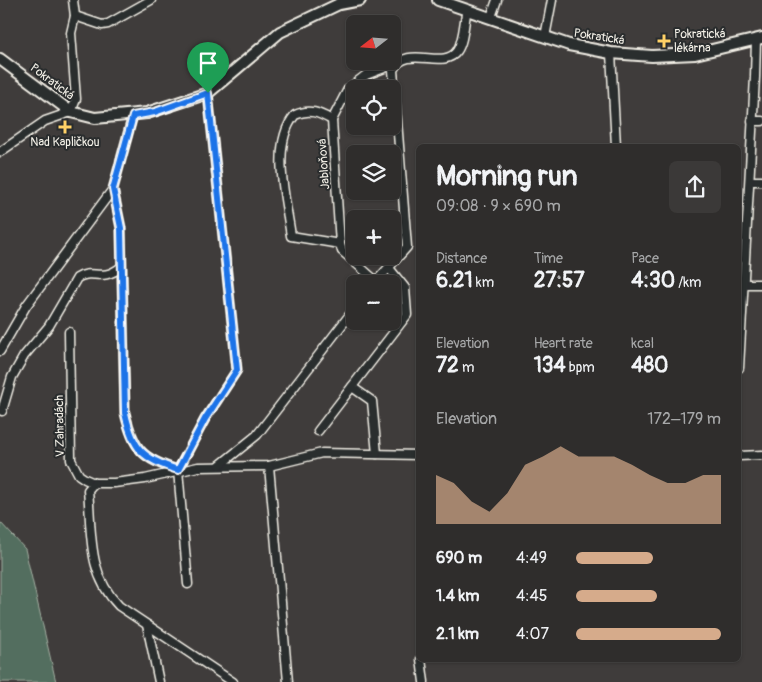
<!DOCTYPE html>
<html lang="en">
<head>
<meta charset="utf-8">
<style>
  body { margin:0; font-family:Pangolin,sans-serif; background:#3b3938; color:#f1f3f6; height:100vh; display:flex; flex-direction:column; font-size:19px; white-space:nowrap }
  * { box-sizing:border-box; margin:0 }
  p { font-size:16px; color:#a7a8a9 }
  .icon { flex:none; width:28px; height:28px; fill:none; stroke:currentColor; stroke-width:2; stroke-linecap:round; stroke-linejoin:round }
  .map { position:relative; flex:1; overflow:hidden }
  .panel { position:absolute; left:416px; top:144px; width:325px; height:518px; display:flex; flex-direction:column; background:#2f2d2c; border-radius:8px; box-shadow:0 1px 4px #0004,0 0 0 1px #4a4948 }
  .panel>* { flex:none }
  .needle { width:32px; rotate:253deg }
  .tools { position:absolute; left:346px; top:15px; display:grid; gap:10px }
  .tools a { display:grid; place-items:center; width:55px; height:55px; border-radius:8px; background:#2f2d2c; box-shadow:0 1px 4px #0004,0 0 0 1px #4a4948; font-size:25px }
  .pin { position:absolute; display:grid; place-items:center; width:42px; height:42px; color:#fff; margin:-51px -21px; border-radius:50% 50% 50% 0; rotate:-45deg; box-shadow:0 0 5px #0007 }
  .pin .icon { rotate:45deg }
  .round { display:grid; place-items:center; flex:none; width:52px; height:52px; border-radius:8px; background:#3b3938 }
  .headline { display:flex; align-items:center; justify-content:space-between; height:85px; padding:0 20px }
  h1 { font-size:28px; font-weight:800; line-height:38px }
  .figures { display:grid; grid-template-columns:repeat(3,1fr); gap:8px; height:85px; padding:5px 20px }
  .figures div { display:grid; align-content:center }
  .figures b { font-size:21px; font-weight:800 }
  .figures small { font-size:14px; font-weight:400 }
  .figures p { font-size:14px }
  .chart { height:140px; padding:10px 20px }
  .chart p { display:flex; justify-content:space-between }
  .chart svg { width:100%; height:90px; margin-top:5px; fill:#d6ab8b; opacity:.7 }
  ul { padding:0 20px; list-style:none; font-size:16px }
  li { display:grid; grid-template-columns:80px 60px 1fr; align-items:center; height:38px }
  li i { height:12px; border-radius:6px; background:#d6ab8b }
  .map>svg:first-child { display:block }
  .green { fill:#536e5e; stroke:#a4b0a3 }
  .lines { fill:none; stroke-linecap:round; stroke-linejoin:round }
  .street-casing { stroke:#f4f1e8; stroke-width:11 }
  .secondary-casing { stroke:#f4f1e8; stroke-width:14 }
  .street { stroke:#2a2d2e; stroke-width:8 }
  .secondary { stroke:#2a2d2e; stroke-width:10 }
  .route-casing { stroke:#fff; stroke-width:10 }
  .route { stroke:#1a73e8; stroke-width:6 }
  .poi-dot { fill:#ffd166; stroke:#2a2d2e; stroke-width:2 }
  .labels { text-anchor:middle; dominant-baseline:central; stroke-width:4; stroke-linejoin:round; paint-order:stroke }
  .poi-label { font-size:12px; fill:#f4f1e8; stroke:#2a2d2e; text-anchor:start }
  .street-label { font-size:12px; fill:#f4f1e8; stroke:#2a2d2e }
</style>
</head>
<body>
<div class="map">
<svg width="762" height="682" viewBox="0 0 762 682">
  <rect width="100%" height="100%" fill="#3f3c3b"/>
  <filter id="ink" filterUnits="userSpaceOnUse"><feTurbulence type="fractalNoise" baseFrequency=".02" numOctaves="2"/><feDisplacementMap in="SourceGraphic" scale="10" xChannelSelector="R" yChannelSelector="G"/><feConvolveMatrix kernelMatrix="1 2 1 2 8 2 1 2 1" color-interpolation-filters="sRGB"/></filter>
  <g filter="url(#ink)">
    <polygon class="green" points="0,522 25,549 56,682 0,682"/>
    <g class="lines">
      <g class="street-casing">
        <g id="street">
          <polyline points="75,16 102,25 108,24 151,0"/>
          <polyline points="491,17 497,0"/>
          <polyline points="545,37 552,0"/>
          <polyline points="611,53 616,146"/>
          <path d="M332 120C319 113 310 108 295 115 270 145 286 199 291 236L340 244"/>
          <polyline points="752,121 762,121"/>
          <polyline points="0,152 45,121 71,112 76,99 71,33 75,16 73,0"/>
          <polyline points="750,181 762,181"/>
          <path d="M113 189 121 228 125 413C134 450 142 459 178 470"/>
          <polyline points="376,281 342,251 340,244 332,120 348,89 366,75 397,63"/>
          <path d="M374 284 407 247 393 70C407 43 443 71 457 51 464 41 464 21 467 9"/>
          <polyline points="744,284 762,284"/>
          <polyline points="69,332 71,460 79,475 85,479 94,483 114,483 145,479 198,467 269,466 322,453 419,455"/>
          <polyline points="0,351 26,306 113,189 133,115"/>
          <polyline points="739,368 755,77 756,40"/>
          <polyline points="352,387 372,401 377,454"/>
          <path d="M2 411 12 377 24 356 49 326 77 278C92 268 101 283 121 267"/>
          <polyline points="318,431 407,315 405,288 389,268"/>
          <polyline points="739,456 762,455"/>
          <polyline points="220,465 257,435 355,308"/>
          <polyline points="269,466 288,682"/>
          <polyline points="178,470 205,419 237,370 208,93"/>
          <polyline points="178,470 188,584"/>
          <path d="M94 483 88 490C92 533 87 574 119 606L233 682"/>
          <polyline points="147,625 159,682"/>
          <polyline points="421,659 424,682"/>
        </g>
      </g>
      <g class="secondary-casing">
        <g id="secondary">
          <polyline points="438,0 569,45 611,53 652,56 695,54 762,38"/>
          <polyline points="0,59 71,112 95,118 147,113 208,93 280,32 339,4 360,0"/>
        </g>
      </g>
      <use href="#street" class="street"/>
      <use href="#secondary" class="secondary"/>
    </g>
  </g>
  <g class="lines" filter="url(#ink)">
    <g class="route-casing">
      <path id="route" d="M208 93 237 370 205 419 178 470C142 459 133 449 125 413L121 228 113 189 133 116 155 112Z"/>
    </g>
    <use href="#route" class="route"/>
  </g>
  <g class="poi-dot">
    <path d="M661.5 33.5h5v5h5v5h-5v5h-5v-5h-5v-5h5z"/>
    <path d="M62.5 119.5h5v5h5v5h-5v5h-5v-5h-5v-5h5z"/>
  </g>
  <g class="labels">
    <g class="poi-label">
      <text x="674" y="34">Pokratická<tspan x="674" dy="14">lékárna</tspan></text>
      <text x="65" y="142" text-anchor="middle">Nad Kapličkou</text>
    </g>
    <g class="street-label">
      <text transform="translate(599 37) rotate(9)">Pokratická</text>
      <text transform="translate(52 82) rotate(37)">Pokratická</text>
      <text transform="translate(324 164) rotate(-94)">Jabloňová</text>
      <text transform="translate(60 426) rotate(-91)">V Zahradách</text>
    </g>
  </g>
</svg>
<div class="tools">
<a><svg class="needle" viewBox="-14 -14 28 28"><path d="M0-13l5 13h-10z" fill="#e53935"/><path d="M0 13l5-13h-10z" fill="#a7a8a9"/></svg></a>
<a><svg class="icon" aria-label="locate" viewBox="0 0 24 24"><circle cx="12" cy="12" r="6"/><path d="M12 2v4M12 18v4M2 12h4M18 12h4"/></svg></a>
<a><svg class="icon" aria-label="layers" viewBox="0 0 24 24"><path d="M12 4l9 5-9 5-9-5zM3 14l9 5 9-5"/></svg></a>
<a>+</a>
<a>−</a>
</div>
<div class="pin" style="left:208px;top:93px;background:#1e9e55"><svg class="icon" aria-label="arrive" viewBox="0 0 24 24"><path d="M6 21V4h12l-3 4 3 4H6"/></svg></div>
<section class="panel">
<div class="headline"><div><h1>Morning run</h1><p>09:08 · 9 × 690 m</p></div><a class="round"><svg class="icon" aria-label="share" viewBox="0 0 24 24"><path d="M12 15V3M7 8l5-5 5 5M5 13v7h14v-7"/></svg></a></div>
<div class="figures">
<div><p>Distance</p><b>6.21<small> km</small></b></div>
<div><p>Time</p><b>27:57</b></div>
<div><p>Pace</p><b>4:30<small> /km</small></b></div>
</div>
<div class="figures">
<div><p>Elevation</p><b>72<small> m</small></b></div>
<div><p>Heart rate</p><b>134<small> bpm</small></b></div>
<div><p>kcal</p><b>480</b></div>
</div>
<div class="chart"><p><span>Elevation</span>172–179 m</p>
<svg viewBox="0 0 160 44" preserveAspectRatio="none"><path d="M0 44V20L10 24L20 33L30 38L40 29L50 15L60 11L70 6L80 11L90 11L100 11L110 15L120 20L130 24L140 24L150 20L160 20V44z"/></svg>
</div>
<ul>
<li><b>690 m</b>4:49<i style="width:53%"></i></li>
<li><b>1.4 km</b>4:45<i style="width:56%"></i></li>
<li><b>2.1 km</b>4:07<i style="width:100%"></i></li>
</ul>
</section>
</div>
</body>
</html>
